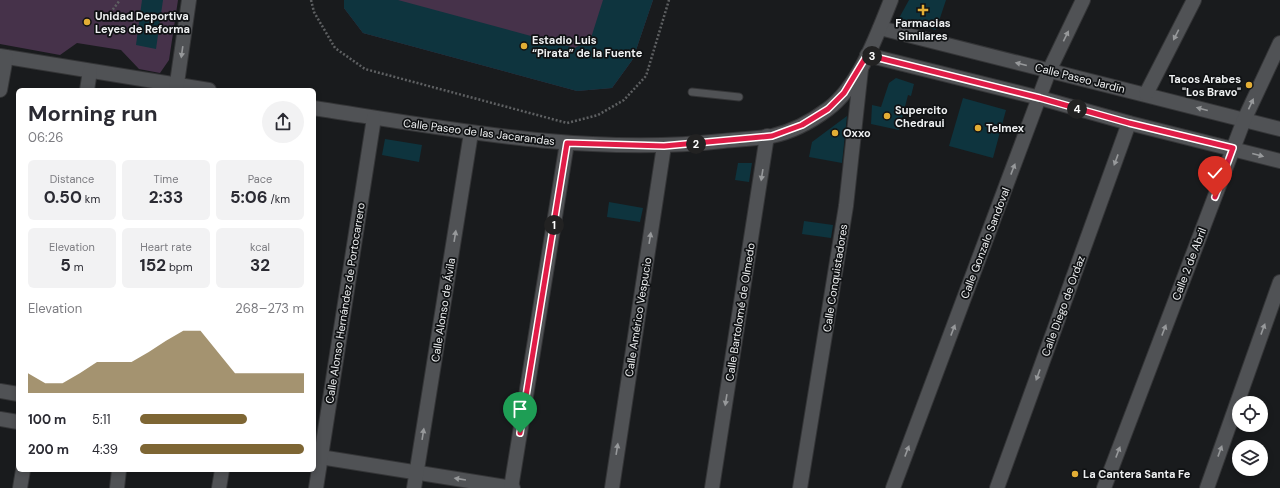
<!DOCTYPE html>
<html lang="en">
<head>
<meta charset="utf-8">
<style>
  body { margin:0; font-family:"DM Sans",sans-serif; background:#f2f2f3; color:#2b2b33; height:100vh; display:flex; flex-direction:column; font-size:15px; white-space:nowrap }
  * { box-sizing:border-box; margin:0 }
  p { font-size:13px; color:#7c7c81 }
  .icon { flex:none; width:22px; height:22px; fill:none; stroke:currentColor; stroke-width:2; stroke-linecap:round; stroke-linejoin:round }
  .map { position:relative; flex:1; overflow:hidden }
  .drawer { position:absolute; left:16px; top:88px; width:300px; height:384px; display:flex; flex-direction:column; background:#fff; border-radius:6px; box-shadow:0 2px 6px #0003 }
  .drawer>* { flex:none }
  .fabs { position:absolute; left:1232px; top:396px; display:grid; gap:8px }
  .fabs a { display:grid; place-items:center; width:36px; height:36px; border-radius:50%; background:#fff; box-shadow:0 2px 6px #0003; font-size:20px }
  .pin { position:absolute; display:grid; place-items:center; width:34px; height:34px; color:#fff; margin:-41px -17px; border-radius:50% 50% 50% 0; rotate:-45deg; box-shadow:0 0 4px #0007 }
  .pin .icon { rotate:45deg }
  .km { position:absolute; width:20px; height:20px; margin:-10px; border-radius:50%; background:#222; color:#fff; font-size:11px; line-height:20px; text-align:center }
  .round { display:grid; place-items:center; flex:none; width:42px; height:42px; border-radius:21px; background:#f2f2f3 }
  .head { display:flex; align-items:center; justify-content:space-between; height:68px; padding:0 12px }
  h1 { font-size:22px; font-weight:700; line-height:30px }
  .metrics { display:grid; grid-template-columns:repeat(3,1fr); gap:6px; height:68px; padding:4px 12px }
  .metrics div { display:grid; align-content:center; border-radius:6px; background:#f2f2f3; text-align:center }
  .metrics b { font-size:17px; font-weight:700 }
  .metrics small { font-size:11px; font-weight:400 }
  .metrics p { font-size:11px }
  .chart { height:112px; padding:8px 12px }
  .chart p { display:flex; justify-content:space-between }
  .chart svg { width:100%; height:72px; margin-top:4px; fill:#7e6634; opacity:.7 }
  ul { padding:0 12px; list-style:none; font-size:13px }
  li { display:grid; grid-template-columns:64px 48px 1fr; align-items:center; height:30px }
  li i { height:10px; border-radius:5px; background:#7e6634 }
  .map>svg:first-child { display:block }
  .green { fill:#46324a }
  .building { fill:#0e343e }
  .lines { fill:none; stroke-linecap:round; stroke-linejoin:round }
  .lane-casing { stroke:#343537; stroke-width:9 }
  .street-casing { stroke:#343537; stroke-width:16 }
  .path { stroke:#5e6062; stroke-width:2.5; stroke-dasharray:2 2; stroke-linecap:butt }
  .lane { stroke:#505255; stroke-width:7 }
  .street { stroke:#505255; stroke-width:14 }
  .oneway { fill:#97999b }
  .route-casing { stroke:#fff; stroke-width:8 }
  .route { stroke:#e11d48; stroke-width:5 }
  .poi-dot { fill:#e3ae35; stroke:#101214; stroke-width:1.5 }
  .labels { text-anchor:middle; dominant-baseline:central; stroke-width:3.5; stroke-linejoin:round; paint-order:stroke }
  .poi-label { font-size:11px; font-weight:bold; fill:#eef0f1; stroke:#101214; text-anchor:start }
  .street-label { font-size:11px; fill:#eef0f1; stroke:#101214 }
</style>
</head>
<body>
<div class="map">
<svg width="1280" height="488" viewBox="0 0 1280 488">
  <rect width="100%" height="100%" fill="#191b1d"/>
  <g class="green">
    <polygon points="0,0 178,0 169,60 160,73 139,69 121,50 77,43 60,55 0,44"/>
    <polygon points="344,0 653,0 633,59 612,88 577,91 363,33 344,8"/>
  </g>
  <g class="building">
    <polygon points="142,0 163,0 156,49 136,45"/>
    <polygon points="344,0 398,0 575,48 591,38 603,0 653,0 633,59 612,88 577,91 363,33 344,8"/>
    <polygon points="909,0 946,0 936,30 898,20"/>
    <polygon points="896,78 914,84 911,96 908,95 899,130 871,124 872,105 881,107 889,83"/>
    <polygon points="963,98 1006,110 993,158 949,146"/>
    <polygon points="847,116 842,163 809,157 812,142"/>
    <polygon points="385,139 422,145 419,162 382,155"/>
    <polygon points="738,163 752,163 749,182 735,180"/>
    <polygon points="609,202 643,208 640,222 607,217"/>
    <polygon points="804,221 833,225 831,238 802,234"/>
  </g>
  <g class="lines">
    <g class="lane-casing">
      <polyline id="lane" points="692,92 739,97"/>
    </g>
    <g class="street-casing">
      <g id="street">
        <polyline points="880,28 1280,129"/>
        <polyline points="867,55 1040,98 1129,123 1280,161"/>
        <polyline points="0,56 209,90"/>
        <polyline points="0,90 6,57"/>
        <polyline points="87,90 90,71"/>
        <polyline points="176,90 189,0"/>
        <polyline points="1146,94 1194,0"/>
        <path d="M314 108C449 129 586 156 723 141 739 139 756 139 772 136 791 132 812 121 828 109 859 86 877 35 891 0"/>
        <polyline points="0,391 18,394"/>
        <polyline points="0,419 18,422"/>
        <polyline points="314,456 513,488"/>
        <polyline points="20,488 23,470"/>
        <polyline points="117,488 119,470"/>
        <polyline points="219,488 222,470"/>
        <polyline points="316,488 374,118"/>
        <polyline points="414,488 471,133"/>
        <polyline points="511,488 567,143"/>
        <polyline points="612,488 664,146"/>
        <polyline points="712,488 767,136"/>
        <polyline points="800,488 846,206 861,69"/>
        <polyline points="893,488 1049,71 1083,0"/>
        <polyline points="997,488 1129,123"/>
        <polyline points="1104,488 1244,120 1280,43"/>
        <polyline points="1207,488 1280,282"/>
      </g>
    </g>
    <g class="path">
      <polyline points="311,0 314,12 335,48 365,69 567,123 598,115 624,100 646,76 669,0"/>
      <polyline points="108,16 120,0"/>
    </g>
    <use href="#lane" class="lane"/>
    <use href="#street" class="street"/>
  </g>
  <defs><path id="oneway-solid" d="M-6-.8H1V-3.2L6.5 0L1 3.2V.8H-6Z"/></defs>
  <g class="oneway">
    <use href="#oneway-solid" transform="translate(1176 35) rotate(117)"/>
    <use href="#oneway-solid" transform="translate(1066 36) rotate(-64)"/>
    <use href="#oneway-solid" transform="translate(182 52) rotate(98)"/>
    <use href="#oneway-solid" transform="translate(1021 64) rotate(-166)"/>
    <use href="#oneway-solid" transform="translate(1251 104) rotate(-65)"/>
    <use href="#oneway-solid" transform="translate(1202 109) rotate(-165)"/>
    <use href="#oneway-solid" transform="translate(1258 155) rotate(15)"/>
    <use href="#oneway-solid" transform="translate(1116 160) rotate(110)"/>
    <use href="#oneway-solid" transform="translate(1013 169) rotate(-69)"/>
    <use href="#oneway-solid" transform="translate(762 175) rotate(99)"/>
    <use href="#oneway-solid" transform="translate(455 236) rotate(-81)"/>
    <use href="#oneway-solid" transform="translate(650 238) rotate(-81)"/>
    <use href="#oneway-solid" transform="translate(1263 329) rotate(-70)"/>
    <use href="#oneway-solid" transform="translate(953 330) rotate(-69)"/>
    <use href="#oneway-solid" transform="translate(1164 330) rotate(-69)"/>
    <use href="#oneway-solid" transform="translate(1038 375) rotate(110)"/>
    <use href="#oneway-solid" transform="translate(726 400) rotate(99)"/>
    <use href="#oneway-solid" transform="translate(423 434) rotate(-81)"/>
    <use href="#oneway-solid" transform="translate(617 449) rotate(-81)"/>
    <use href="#oneway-solid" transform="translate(907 451) rotate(-69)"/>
    <use href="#oneway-solid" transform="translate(1220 451) rotate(-70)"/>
    <use href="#oneway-solid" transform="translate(1118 452) rotate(-69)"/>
    <use href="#oneway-solid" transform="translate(460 479) rotate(-171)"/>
  </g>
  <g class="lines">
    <g class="route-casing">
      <polyline id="route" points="520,433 567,143 664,146 772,136 802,125 828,109 844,93 867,55 1040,98 1129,123 1233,148 1215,197"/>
    </g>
    <use href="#route" class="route"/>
  </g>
  <g class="poi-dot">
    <path d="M921 4h4v4h4v4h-4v4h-4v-4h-4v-4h4z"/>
    <circle cx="87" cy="22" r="4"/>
    <circle cx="524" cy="46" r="4"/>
    <circle cx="1249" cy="85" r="4"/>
    <circle cx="887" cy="116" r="4"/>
    <circle cx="978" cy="128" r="4"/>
    <circle cx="835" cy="133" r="4"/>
    <circle cx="1075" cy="474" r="4"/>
  </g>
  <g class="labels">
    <g class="poi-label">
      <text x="95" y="16">Unidad Deportiva<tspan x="95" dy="13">Leyes de Reforma</tspan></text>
      <text x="923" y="23" text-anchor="middle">Farmacias<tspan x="923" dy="13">Similares</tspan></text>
      <text x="532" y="40">Estadio Luis<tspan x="532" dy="13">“Pirata” de la Fuente</tspan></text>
      <text x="1241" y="79" text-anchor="end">Tacos Arabes<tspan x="1241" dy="13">"Los Bravo"</tspan></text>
      <text x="895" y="110">Supercito<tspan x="895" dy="13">Chedraui</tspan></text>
      <text x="986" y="128">Telmex</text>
      <text x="843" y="133">Oxxo</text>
      <text x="1083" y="474">La Cantera Santa Fe</text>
    </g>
    <g class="street-label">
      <text transform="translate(1080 78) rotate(14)">Calle Paseo Jardín</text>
      <text transform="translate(479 132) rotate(7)">Calle Paseo de las Jacarandas</text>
      <text transform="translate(985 243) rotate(-69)">Calle Gonzalo Sandoval</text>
      <text transform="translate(1189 264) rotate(-69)">Calle 2 de Abril</text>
      <text transform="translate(835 278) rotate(-81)">Calle Conquistadores</text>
      <text transform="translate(345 303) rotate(-81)">Calle Alonso Hernández de Portocarrero</text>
      <text transform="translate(1063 306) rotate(-70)">Calle Diego de Ordaz</text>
      <text transform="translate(443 310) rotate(-81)">Calle Alonso de Ávila</text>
      <text transform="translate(740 312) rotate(-81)">Calle Bartolomé de Olmedo</text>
      <text transform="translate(638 317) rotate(-81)">Calle Américo Vespucio</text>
    </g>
  </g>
</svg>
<div class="fabs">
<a><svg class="icon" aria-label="locate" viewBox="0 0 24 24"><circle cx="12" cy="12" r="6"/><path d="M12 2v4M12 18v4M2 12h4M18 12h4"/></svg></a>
<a><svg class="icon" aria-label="layers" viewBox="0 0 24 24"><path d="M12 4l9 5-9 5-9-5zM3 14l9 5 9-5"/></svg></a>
</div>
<div class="pin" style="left:520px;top:433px;background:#1e9e55"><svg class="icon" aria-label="arrive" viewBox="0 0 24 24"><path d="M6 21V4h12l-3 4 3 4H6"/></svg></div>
<div class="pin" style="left:1215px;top:197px;background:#d93025"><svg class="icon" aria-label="check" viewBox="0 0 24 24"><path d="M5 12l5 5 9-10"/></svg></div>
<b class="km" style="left:554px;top:225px">1</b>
<b class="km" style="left:696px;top:144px">2</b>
<b class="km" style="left:872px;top:56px">3</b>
<b class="km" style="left:1077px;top:109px">4</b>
<section class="drawer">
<div class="head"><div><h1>Morning run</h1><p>06:26</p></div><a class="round"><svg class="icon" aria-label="share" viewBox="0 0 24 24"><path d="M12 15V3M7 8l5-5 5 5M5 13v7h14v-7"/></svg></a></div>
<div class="metrics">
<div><p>Distance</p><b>0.50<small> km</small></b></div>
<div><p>Time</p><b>2:33</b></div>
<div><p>Pace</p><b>5:06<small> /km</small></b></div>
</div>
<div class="metrics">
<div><p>Elevation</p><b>5<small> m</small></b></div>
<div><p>Heart rate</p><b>152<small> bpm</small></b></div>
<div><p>kcal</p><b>32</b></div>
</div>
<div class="chart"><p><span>Elevation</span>268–273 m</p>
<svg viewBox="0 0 160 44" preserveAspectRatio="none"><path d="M0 44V32L10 38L20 38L30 32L40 25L50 25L60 25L70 19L80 12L90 6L100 6L110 19L120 32L130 32L140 32L150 32L160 32V44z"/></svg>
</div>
<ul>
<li><b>100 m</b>5:11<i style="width:65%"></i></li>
<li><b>200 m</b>4:39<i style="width:100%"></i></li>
</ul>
</section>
</div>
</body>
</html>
